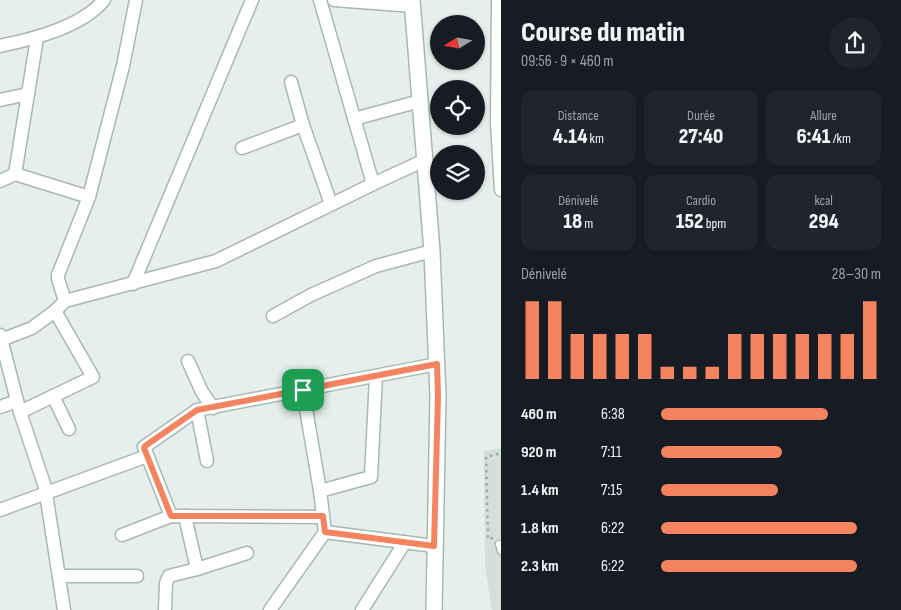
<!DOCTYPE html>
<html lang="fr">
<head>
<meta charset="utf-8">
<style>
  body { margin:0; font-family:"Sofia Sans Condensed",sans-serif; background:#20242c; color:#f1f3f6; height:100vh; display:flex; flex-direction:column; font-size:19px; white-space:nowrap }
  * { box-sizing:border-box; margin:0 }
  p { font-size:16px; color:#9ea1a6 }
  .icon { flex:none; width:28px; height:28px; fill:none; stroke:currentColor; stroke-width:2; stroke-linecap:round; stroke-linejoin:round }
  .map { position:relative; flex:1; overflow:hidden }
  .details { display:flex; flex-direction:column; background:#171b24; width:400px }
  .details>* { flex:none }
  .needle { width:32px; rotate:259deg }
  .controls { position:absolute; left:430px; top:15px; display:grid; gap:10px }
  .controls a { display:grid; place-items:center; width:55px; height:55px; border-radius:50%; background:#171b24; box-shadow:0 1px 4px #0004; font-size:25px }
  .pin { position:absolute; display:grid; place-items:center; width:42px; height:42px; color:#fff; margin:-21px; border-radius:10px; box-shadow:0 2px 8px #0006 }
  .round { display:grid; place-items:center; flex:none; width:52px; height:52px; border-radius:26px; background:#20242c }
  .head { display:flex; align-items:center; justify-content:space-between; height:85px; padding:0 20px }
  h1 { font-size:28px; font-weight:800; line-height:38px }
  .metrics { display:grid; grid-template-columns:repeat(3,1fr); gap:8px; height:85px; padding:5px 20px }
  .metrics div { display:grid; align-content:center; border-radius:12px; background:#20242c; text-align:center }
  .metrics b { font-size:21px; font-weight:800 }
  .metrics small { font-size:14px; font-weight:400 }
  .metrics p { font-size:14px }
  .chart { height:140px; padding:10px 20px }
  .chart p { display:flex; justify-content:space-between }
  .chart svg { width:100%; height:90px; margin-top:5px; stroke:#f4845f; stroke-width:6 }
  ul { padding:0 20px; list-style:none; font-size:16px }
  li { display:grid; grid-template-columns:80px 60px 1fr; align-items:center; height:38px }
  li i { height:12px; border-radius:6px; background:#f4845f }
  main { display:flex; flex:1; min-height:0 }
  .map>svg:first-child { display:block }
  .built { fill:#d4dfda }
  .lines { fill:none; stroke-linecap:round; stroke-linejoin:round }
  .lane-casing { stroke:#a8b8b2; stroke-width:9 }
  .street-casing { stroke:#a8b8b2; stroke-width:15 }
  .secondary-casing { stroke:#a4bbb3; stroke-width:18 }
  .path { stroke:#86b3a5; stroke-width:2.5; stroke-dasharray:2.5 4; stroke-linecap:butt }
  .lane { stroke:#fff; stroke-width:6 }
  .street { stroke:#fff; stroke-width:12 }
  .secondary { stroke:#fff; stroke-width:15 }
  .route-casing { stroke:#fff; stroke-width:10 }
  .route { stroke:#f4845f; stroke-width:6 }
</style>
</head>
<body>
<main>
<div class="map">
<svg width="501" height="610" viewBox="0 0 501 610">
  <rect width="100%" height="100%" fill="#e6efeb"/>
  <polygon class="built" points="501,448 501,610 492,610 485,566 484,451"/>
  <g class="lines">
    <g class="lane-casing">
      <polyline id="lane" points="499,544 501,551"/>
    </g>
    <g class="street-casing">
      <g id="street">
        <polyline points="320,0 373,184"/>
        <polyline points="334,0 413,6"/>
        <polyline points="498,0 497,123 501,190"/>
        <polyline points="37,38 15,174 89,197"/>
        <path d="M0 46C33 39 82 27 104 0"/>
        <polyline points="291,82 303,125 331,204"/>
        <polyline points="0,100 28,94"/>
        <polyline points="354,119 420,101"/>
        <polyline points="242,148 303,125"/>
        <polyline points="0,181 15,174"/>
        <polyline points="133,284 252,0"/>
        <polyline points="65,301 216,261 373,184 425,160"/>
        <polyline points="273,316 311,295 376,266 432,251"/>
        <polyline points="0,335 20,412 45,487 64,610"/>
        <polyline points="1,340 32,328 55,311 65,301 58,279 58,275 89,197 123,66 136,0"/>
        <polyline points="188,361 202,392 213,408"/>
        <polyline points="53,396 69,429"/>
        <polyline points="0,407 17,401"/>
        <polyline points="197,410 207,461"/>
        <polyline points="20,412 93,377 55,311"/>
        <polyline points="320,491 371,477 376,376"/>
        <polyline points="0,510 147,456"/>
        <polyline points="171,516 144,447 197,410 437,364"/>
        <polyline points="185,516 197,569"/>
        <polyline points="325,532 434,546"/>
        <polyline points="122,535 171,516 323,517"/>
        <polyline points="59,576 137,576"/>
        <polyline points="165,610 166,583 169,576 197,569 247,553"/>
        <polyline points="270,610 325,532 320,491 303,391"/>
        <polyline points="362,610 405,542"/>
      </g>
    </g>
    <g class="secondary-casing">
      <polyline id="secondary" points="412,0 432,251 438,396 434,610"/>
    </g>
    <polyline class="path" points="493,538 488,539 486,457 501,453"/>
    <use href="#lane" class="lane"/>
    <use href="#street" class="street"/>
    <use href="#secondary" class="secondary"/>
  </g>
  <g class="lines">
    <g class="route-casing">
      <polygon id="route" points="437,364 438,396 434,546 325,532 323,516 171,516 144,448 145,446 197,410"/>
    </g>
    <use href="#route" class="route"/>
  </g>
</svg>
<div class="controls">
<a><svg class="needle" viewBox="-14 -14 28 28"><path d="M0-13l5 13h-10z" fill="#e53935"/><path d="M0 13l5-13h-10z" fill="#9ea1a6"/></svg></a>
<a><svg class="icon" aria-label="locate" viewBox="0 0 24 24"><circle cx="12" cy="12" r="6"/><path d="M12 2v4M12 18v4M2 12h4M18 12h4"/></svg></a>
<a><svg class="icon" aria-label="layers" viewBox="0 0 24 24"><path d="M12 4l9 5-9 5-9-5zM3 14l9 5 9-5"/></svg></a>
</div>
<div class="pin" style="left:303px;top:390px;background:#1e9e55"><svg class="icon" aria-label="arrive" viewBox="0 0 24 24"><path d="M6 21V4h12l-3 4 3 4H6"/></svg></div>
</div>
<section class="details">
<div class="head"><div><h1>Course du matin</h1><p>09:56 · 9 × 460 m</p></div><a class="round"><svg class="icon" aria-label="share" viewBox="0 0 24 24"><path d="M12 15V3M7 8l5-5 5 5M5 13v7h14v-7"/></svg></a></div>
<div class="metrics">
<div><p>Distance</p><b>4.14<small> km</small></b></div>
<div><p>Durée</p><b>27:40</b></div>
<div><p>Allure</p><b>6:41<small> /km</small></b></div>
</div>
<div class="metrics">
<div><p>Dénivelé</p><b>18<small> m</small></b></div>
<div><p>Cardio</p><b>152<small> bpm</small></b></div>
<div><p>kcal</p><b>294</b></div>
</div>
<div class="chart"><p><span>Dénivelé</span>28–30 m</p>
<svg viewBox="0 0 160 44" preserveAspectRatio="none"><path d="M5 44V6M15 44V6M25 44V22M35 44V22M45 44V22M55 44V22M65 44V38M75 44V38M85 44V38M95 44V22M105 44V22M115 44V22M125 44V22M135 44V22M145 44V22M155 44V6"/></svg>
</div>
<ul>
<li><b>460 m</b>6:38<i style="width:76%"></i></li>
<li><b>920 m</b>7:11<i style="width:55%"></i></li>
<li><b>1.4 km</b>7:15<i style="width:53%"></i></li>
<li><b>1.8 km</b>6:22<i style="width:89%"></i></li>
<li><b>2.3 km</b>6:22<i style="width:89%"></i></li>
</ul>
</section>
</main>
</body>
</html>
